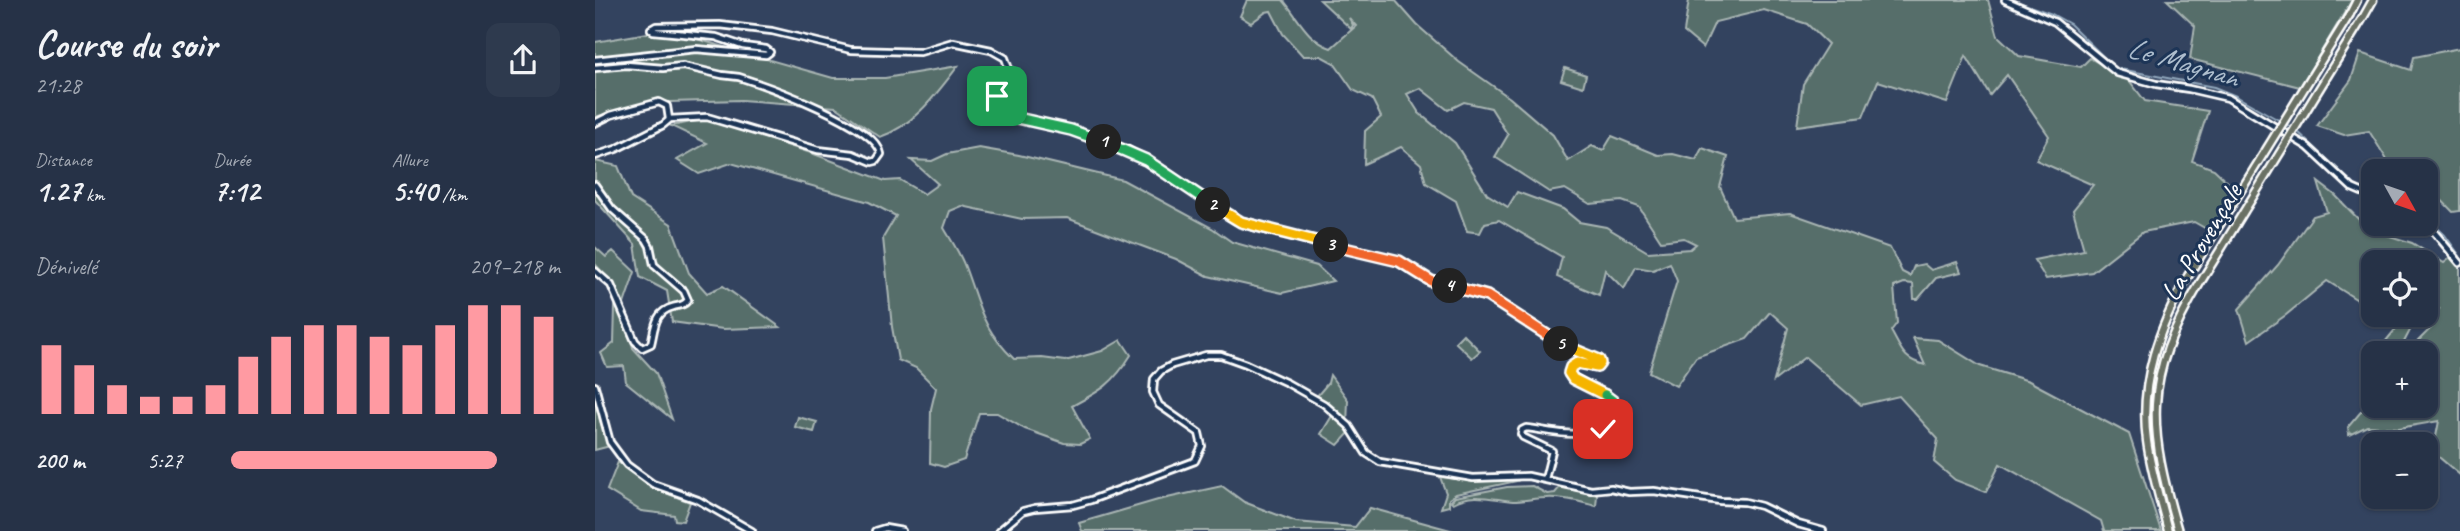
<!DOCTYPE html>
<html lang="fr">
<head>
<meta charset="utf-8">
<style>
  body { margin:0; font-family:Caveat,sans-serif; background:#2e3a4e; color:#f1f3f6; height:100vh; display:flex; flex-direction:column; font-size:26px; white-space:nowrap }
  * { box-sizing:border-box; margin:0 }
  p { font-size:23px; color:#a4aab4 }
  .icon { flex:none; width:38px; height:38px; fill:none; stroke:currentColor; stroke-width:2; stroke-linecap:round; stroke-linejoin:round }
  .map { position:relative; flex:1; overflow:hidden }
  .sheet { display:flex; flex-direction:column; background:#263247; width:595px }
  .sheet>* { flex:none }
  .needle { width:46px; rotate:130deg }
  .controls { position:absolute; left:1766px; top:159px; display:grid; gap:14px }
  .controls a { display:grid; place-items:center; width:77px; height:77px; border-radius:14px; background:#263247; box-shadow:0 2px 5px #0004,0 0 0 2px #424d60; font-size:35px }
  .pin { position:absolute; display:grid; place-items:center; width:60px; height:60px; color:#fff; margin:-30px; border-radius:14px; box-shadow:0 4px 10px #0006 }
  .km { position:absolute; width:35px; height:35px; margin:-18px; border-radius:50%; background:#222; color:#fff; font-size:19px; line-height:35px; text-align:center }
  .round { display:grid; place-items:center; flex:none; width:74px; height:74px; border-radius:14px; background:#2e3a4e }
  .headline { display:flex; align-items:center; justify-content:space-between; height:119px; padding:0 35px }
  h1 { font-size:38px; font-weight:800; line-height:52px }
  .stats { display:grid; grid-template-columns:repeat(3,1fr); gap:10px; height:119px; padding:7px 35px }
  .stats div { display:grid; align-content:center }
  .stats b { font-size:30px; font-weight:800 }
  .stats small { font-size:19px; font-weight:400 }
  .stats p { font-size:19px }
  .chart { height:196px; padding:14px 35px }
  .chart p { display:flex; justify-content:space-between }
  .chart svg { width:100%; height:126px; margin-top:7px; stroke:#ff9aa2; stroke-width:6 }
  ul { padding:0 35px; list-style:none; font-size:23px }
  li { display:grid; grid-template-columns:112px 84px 1fr; align-items:center; height:52px }
  li i { height:18px; border-radius:9px; background:#ff9aa2 }
  main { display:flex; flex:1; min-height:0 }
  .map>svg:first-child { display:block }
  .green { fill:#566e6a; stroke:#aab6b4; stroke-width:2; fill-rule:evenodd }
  .lines { fill:none; stroke-linecap:round; stroke-linejoin:round }
  .stream { stroke:#92a8bd; stroke-width:2 }
  .tertiary-casing { stroke:#fff; stroke-width:10 }
  .motorway-casing { stroke:#fff; stroke-width:11 }
  .tertiary { stroke:#1d3557; stroke-width:4.5 }
  .motorway { stroke:#6a7165; stroke-width:6 }
  .motorway-bridge-casing { stroke:#fff; stroke-width:11; stroke-linecap:butt }
  .motorway-bridge { stroke:#6a7165; stroke-width:6 }
  .split-1-casing { stroke:#fff; stroke-width:14 }
  .split-2-casing { stroke:#fff; stroke-width:14 }
  .split-3-casing { stroke:#fff; stroke-width:14 }
  .split-4-casing { stroke:#fff; stroke-width:14 }
  .split-5-casing { stroke:#fff; stroke-width:14 }
  .split-6-casing { stroke:#fff; stroke-width:14 }
  .split-7-casing { stroke:#fff; stroke-width:14 }
  .split-1 { stroke:#22a559; stroke-width:9 }
  .split-2 { stroke:#22a559; stroke-width:9 }
  .split-3 { stroke:#f5b400; stroke-width:9 }
  .split-4 { stroke:#f0652b; stroke-width:9 }
  .split-5 { stroke:#f0652b; stroke-width:9 }
  .split-6 { stroke:#f5b400; stroke-width:9 }
  .split-7 { stroke:#22a559; stroke-width:9 }
  .labels { text-anchor:middle; dominant-baseline:central; stroke-width:6; stroke-linejoin:round; paint-order:stroke }
  .street-label { font-size:28px; fill:#fff; stroke:#1d3557 }
  .water-label { font-size:30px; font-style:italic; fill:#aebece; stroke:#1d3557 }
</style>
</head>
<body>
<main>
<section class="sheet">
<div class="headline"><div><h1>Course du soir</h1><p>21:28</p></div><a class="round"><svg class="icon" aria-label="share" viewBox="0 0 24 24"><path d="M12 15V3M7 8l5-5 5 5M5 13v7h14v-7"/></svg></a></div>
<div class="stats">
<div><p>Distance</p><b>1.27<small> km</small></b></div>
<div><p>Durée</p><b>7:12</b></div>
<div><p>Allure</p><b>5:40<small> /km</small></b></div>
</div>
<div class="chart"><p><span>Dénivelé</span>209–218 m</p>
<svg viewBox="0 0 160 44" preserveAspectRatio="none"><path d="M5 44V20M15 44V27M25 44V34M35 44V38M45 44V38M55 44V34M65 44V24M75 44V17M85 44V13M95 44V13M105 44V17M115 44V20M125 44V13M135 44V6M145 44V6M155 44V10"/></svg>
</div>
<ul>
<li><b>200 m</b>5:27<i style="width:81%"></i></li>
</ul>
</section>
<div class="map">
<svg width="1865" height="531" viewBox="0 0 1865 531">
  <rect width="100%" height="100%" fill="#33435f"/>
  <filter id="ink" filterUnits="userSpaceOnUse"><feTurbulence type="fractalNoise" baseFrequency=".0143" numOctaves="2"/><feDisplacementMap in="SourceGraphic" scale="14" xChannelSelector="R" yChannelSelector="G"/><feConvolveMatrix kernelMatrix="1 2 1 2 8 2 1 2 1" color-interpolation-filters="sRGB"/></filter>
  <g filter="url(#ink)">
    <g class="green">
      <path d="M652 0H688C704 18 711 39 736 48L761 26 754 18 758 25 756 29 725 0H800L822 25 864 62 915 98 958 135 973 161 997 146 1008 151 1017 136 1063 155 1078 154 1101 160 1107 148 1133 157 1125 187 1139 218 1195 213 1295 248 1307 272 1315 276 1319 266 1329 264 1336 270 1362 262 1366 272 1341 278 1323 299H1319L1318 284 1309 283 1299 287 1302 323 1296 331C1307 350 1308 360 1330 365L1318 338 1343 340 1385 366 1434 381 1534 434 1566 531H1509L1506 521 1405 464 1391 492 1360 480 1339 462 1343 439 1304 396 1266 405 1210 357 1179 381 1193 328 1175 312 1152 339 1101 357 1081 386 1054 372 1082 281 1075 263 1058 270 1041 267 1029 289 1010 270 1004 295 962 277 967 257 904 220 890 223 885 233 872 231 861 201 831 183 826 164 806 147 769 164 770 131 786 117 777 99 758 90 739 63 726 56H708L688 34 676 11 671 12 656 23 645 16ZM825 88 853 110 869 102 896 108 913 135 900 157 954 192 970 189 995 204 1027 201 1044 207 1066 241 1089 238 1101 244 1095 249 1053 252 1011 227 984 222 968 209 922 192 913 207 892 194 860 143 824 113 812 94Z"/>
      <polygon points="1094,0 1393,0 1403,36 1424,56 1486,67 1495,58 1533,79 1550,101 1613,111 1597,161 1619,169 1641,190 1615,231 1599,222 1548,232 1497,272 1451,279 1439,260 1489,250 1478,210 1498,185 1441,160 1454,136 1412,75 1395,95 1371,56 1352,103 1283,81 1268,117 1202,126 1208,84 1233,44 1212,24 1169,10 1120,22 1108,48 1089,32"/>
      <polygon points="1572,0 1757,0 1705,87 1595,59 1600,26"/>
      <path d="M70 30 238 78H290L363 66C342 93 319 126 285 137L241 107 146 100 75 102 61 100 0 117V42Z"/>
      <polygon points="1865,48 1865,211 1858,212 1831,184 1830,172 1799,171 1774,131 1749,135 1722,126 1756,80 1765,53 1816,70 1819,57"/>
      <polygon points="970,68 991,75 988,87 966,80"/>
      <path d="M112 119 219 154 290 181 305 180 329 194 343 184 316 160 337 161 352 154 384 148 424 155 528 180 617 228 637 242 722 266 738 281 687 293 613 276 581 259 472 218 427 219 367 206 355 211 349 228C356 240 365 253 370 267 385 307 386 327 419 359L447 358 470 361 507 351 526 340 536 355C518 384 507 390 477 406L495 439 485 444 469 443 430 429 402 413H384L369 460 349 467 335 463 336 409 341 388 321 368 303 360 297 327 288 238 301 216 274 202 136 163 104 174 82 160 112 143 76 126Z"/>
      <polygon points="0,161 23,166 36,198 76,224 94,273 112,293 128,286 185,327 128,329 77,322 72,291 45,277 40,244 0,200"/>
      <polygon points="1723,182 1740,195 1773,229 1817,243 1849,263 1858,256 1865,268 1865,475 1838,452 1844,421 1804,428 1772,426 1754,435 1753,427 1776,400 1769,366 1778,357 1778,406 1830,406 1830,354 1781,353 1808,320 1806,315 1823,315 1808,344 1820,344 1838,326 1838,314 1844,309 1831,302 1830,262 1778,262 1777,309 1732,281 1691,315 1654,341 1644,309 1683,265 1718,216 1732,212"/>
      <polygon points="0,247 11,257 18,251 40,272 29,304 38,348 61,373 77,419 31,382 29,366 12,367 6,353 19,343 20,307 23,289 0,264"/>
      <polygon points="868,334 885,351 877,358 860,342"/>
      <path d="M1560 362 1564 365 1557 407 1561 466C1553 430 1554 398 1560 362Z"/>
      <polygon points="735,375 753,400 752,426 756,431 743,445 726,434 740,411 722,396 733,383"/>
      <polygon points="0,397 5,421 15,446 0,450"/>
      <polygon points="203,417 222,422 219,432 200,427"/>
      <polygon points="23,462 55,487 95,502 88,521 80,520 79,515 46,511 12,490"/>
      <polygon points="845,477 885,481 919,478 922,481 861,494 854,499 854,506 846,508 851,493"/>
      <polygon points="627,486 649,502 701,522 760,527 775,508 859,531 487,531 484,523 563,500"/>
      <path d="M937 486 952 494 960 493 965 487 1002 495 1001 506C985 502 969 497 951 498 940 498 929 501 918 501 896 499 878 492 858 503L856 501 860 497 912 487Z"/>
    </g>
    <g class="lines">
      <g class="stream">
        <polyline points="1418,0 1457,14 1475,24 1520,68 1619,87 1641,96 1696,127"/>
        <polyline points="1701,130 1761,186 1778,193"/>
        <polyline points="1830,216 1850,235 1865,256"/>
      </g>
      <g class="tertiary-casing">
        <g id="tertiary">
          <polyline points="1410,0 1460,22 1522,73 1561,84 1594,89 1633,98 1713,147 1757,188 1778,197"/>
          <path d="M56 29 61 26 125 25 177 31 256 50 325 52 358 42 396 50 410 58 414 69 413 77 401 100 402 108 409 115 476 130 533 150 570 172 641 220 688 234 800 260 836 281 892 296 971 347 1004 360 1005 363 1002 367C991 366 981 358 975 371V375L1015 398 1020 404C1015 449 961 431 931 428L927 430 926 434 928 437 957 451 950 479"/>
          <polyline points="0,60 101,49 171,55 175,52 171,49 148,46 121,37 58,31 56,29"/>
          <path d="M0 68 31 65 68 68 88 66 127 75 144 77C172 86 282 125 286 154L281 161 277 162 258 154 223 150 112 117 74 119"/>
          <polyline points="0,123 16,115 64,102 72,106 74,119"/>
          <polyline points="0,156 21,149 68,125 74,120"/>
          <path d="M0 185 17 209 51 239 55 246 59 265 89 291 93 300C88 306 85 305 78 307 59 312 60 328 56 344L47 348 40 341 16 285 0 271"/>
          <polyline points="1830,221 1865,263"/>
          <polyline points="0,386 15,442 32,465 58,484 103,500 157,531"/>
          <polyline points="280,531 290,528 307,531"/>
          <polyline points="404,531 428,511 440,508 478,505 496,500 600,461 607,446 604,433 564,405 558,392 559,379 566,371 577,365 611,355 626,355 651,364 692,383 729,404 754,426 771,453 785,462 878,478 933,476 996,490 1016,488 1034,492 1059,491 1125,501 1150,502 1166,506 1203,524 1228,531"/>
        </g>
      </g>
      <g class="motorway-casing">
        <g id="motorway">
          <polyline points="1755,14 1762,0"/>
          <polyline points="1769,16 1778,0"/>
          <path d="M1573 531C1566 502 1556 472 1552 441 1544 382 1564 327 1593 276"/>
          <path d="M1583 531C1553 427 1547 380 1605 283"/>
        </g>
      </g>
      <use href="#tertiary" class="tertiary"/>
      <use href="#motorway" class="motorway"/>
      <g class="motorway-bridge-casing">
        <g id="motorway-bridge">
          <polyline points="1593,276 1755,14"/>
          <polyline points="1605,283 1769,16"/>
        </g>
      </g>
      <use href="#motorway-bridge" class="motorway-bridge"/>
    </g>
  </g>
  <g class="lines" filter="url(#ink)">
    <g class="split-1-casing">
      <polyline id="split-1" points="402,96 402,108 409,115 476,130 509,142"/>
    </g>
    <g class="split-2-casing">
      <polyline id="split-2" points="509,142 551,160 618,205"/>
    </g>
    <g class="split-3-casing">
      <polyline id="split-3" points="618,205 646,222 736,245"/>
    </g>
    <g class="split-4-casing">
      <polyline id="split-4" points="736,245 804,261 836,281 855,286"/>
    </g>
    <g class="split-5-casing">
      <polyline id="split-5" points="855,286 892,296 966,344"/>
    </g>
    <g class="split-6-casing">
      <polyline id="split-6" points="966,344 1004,360 1005,363 1002,367 982,363 976,367 974,373 978,379 1010,395"/>
    </g>
    <g class="split-7-casing">
      <polyline id="split-7" points="1008,429 1020,407 1018,401 1010,395"/>
    </g>
    <use href="#split-1" class="split-1"/>
    <use href="#split-2" class="split-2"/>
    <use href="#split-3" class="split-3"/>
    <use href="#split-4" class="split-4"/>
    <use href="#split-5" class="split-5"/>
    <use href="#split-6" class="split-6"/>
    <use href="#split-7" class="split-7"/>
  </g>
  <g class="labels">
    <g class="street-label">
      <text transform="translate(1606 242) rotate(-59)">La Provençale</text>
    </g>
    <g class="water-label">
      <text transform="translate(1588 62) rotate(16)">Le Magnan</text>
    </g>
  </g>
</svg>
<div class="controls">
<a><svg class="needle" viewBox="-14 -14 28 28"><path d="M0-13l5 13h-10z" fill="#e53935"/><path d="M0 13l5-13h-10z" fill="#a4aab4"/></svg></a>
<a><svg class="icon" aria-label="locate" viewBox="0 0 24 24"><circle cx="12" cy="12" r="6"/><path d="M12 2v4M12 18v4M2 12h4M18 12h4"/></svg></a>
<a>+</a>
<a>−</a>
</div>
<div class="pin" style="left:402px;top:96px;background:#1e9e55"><svg class="icon" aria-label="arrive" viewBox="0 0 24 24"><path d="M6 21V4h12l-3 4 3 4H6"/></svg></div>
<div class="pin" style="left:1008px;top:429px;background:#d93025"><svg class="icon" aria-label="check" viewBox="0 0 24 24"><path d="M5 12l5 5 9-10"/></svg></div>
<b class="km" style="left:509px;top:142px">1</b>
<b class="km" style="left:618px;top:205px">2</b>
<b class="km" style="left:736px;top:245px">3</b>
<b class="km" style="left:855px;top:286px">4</b>
<b class="km" style="left:966px;top:344px">5</b>
</div>
</main>
</body>
</html>
